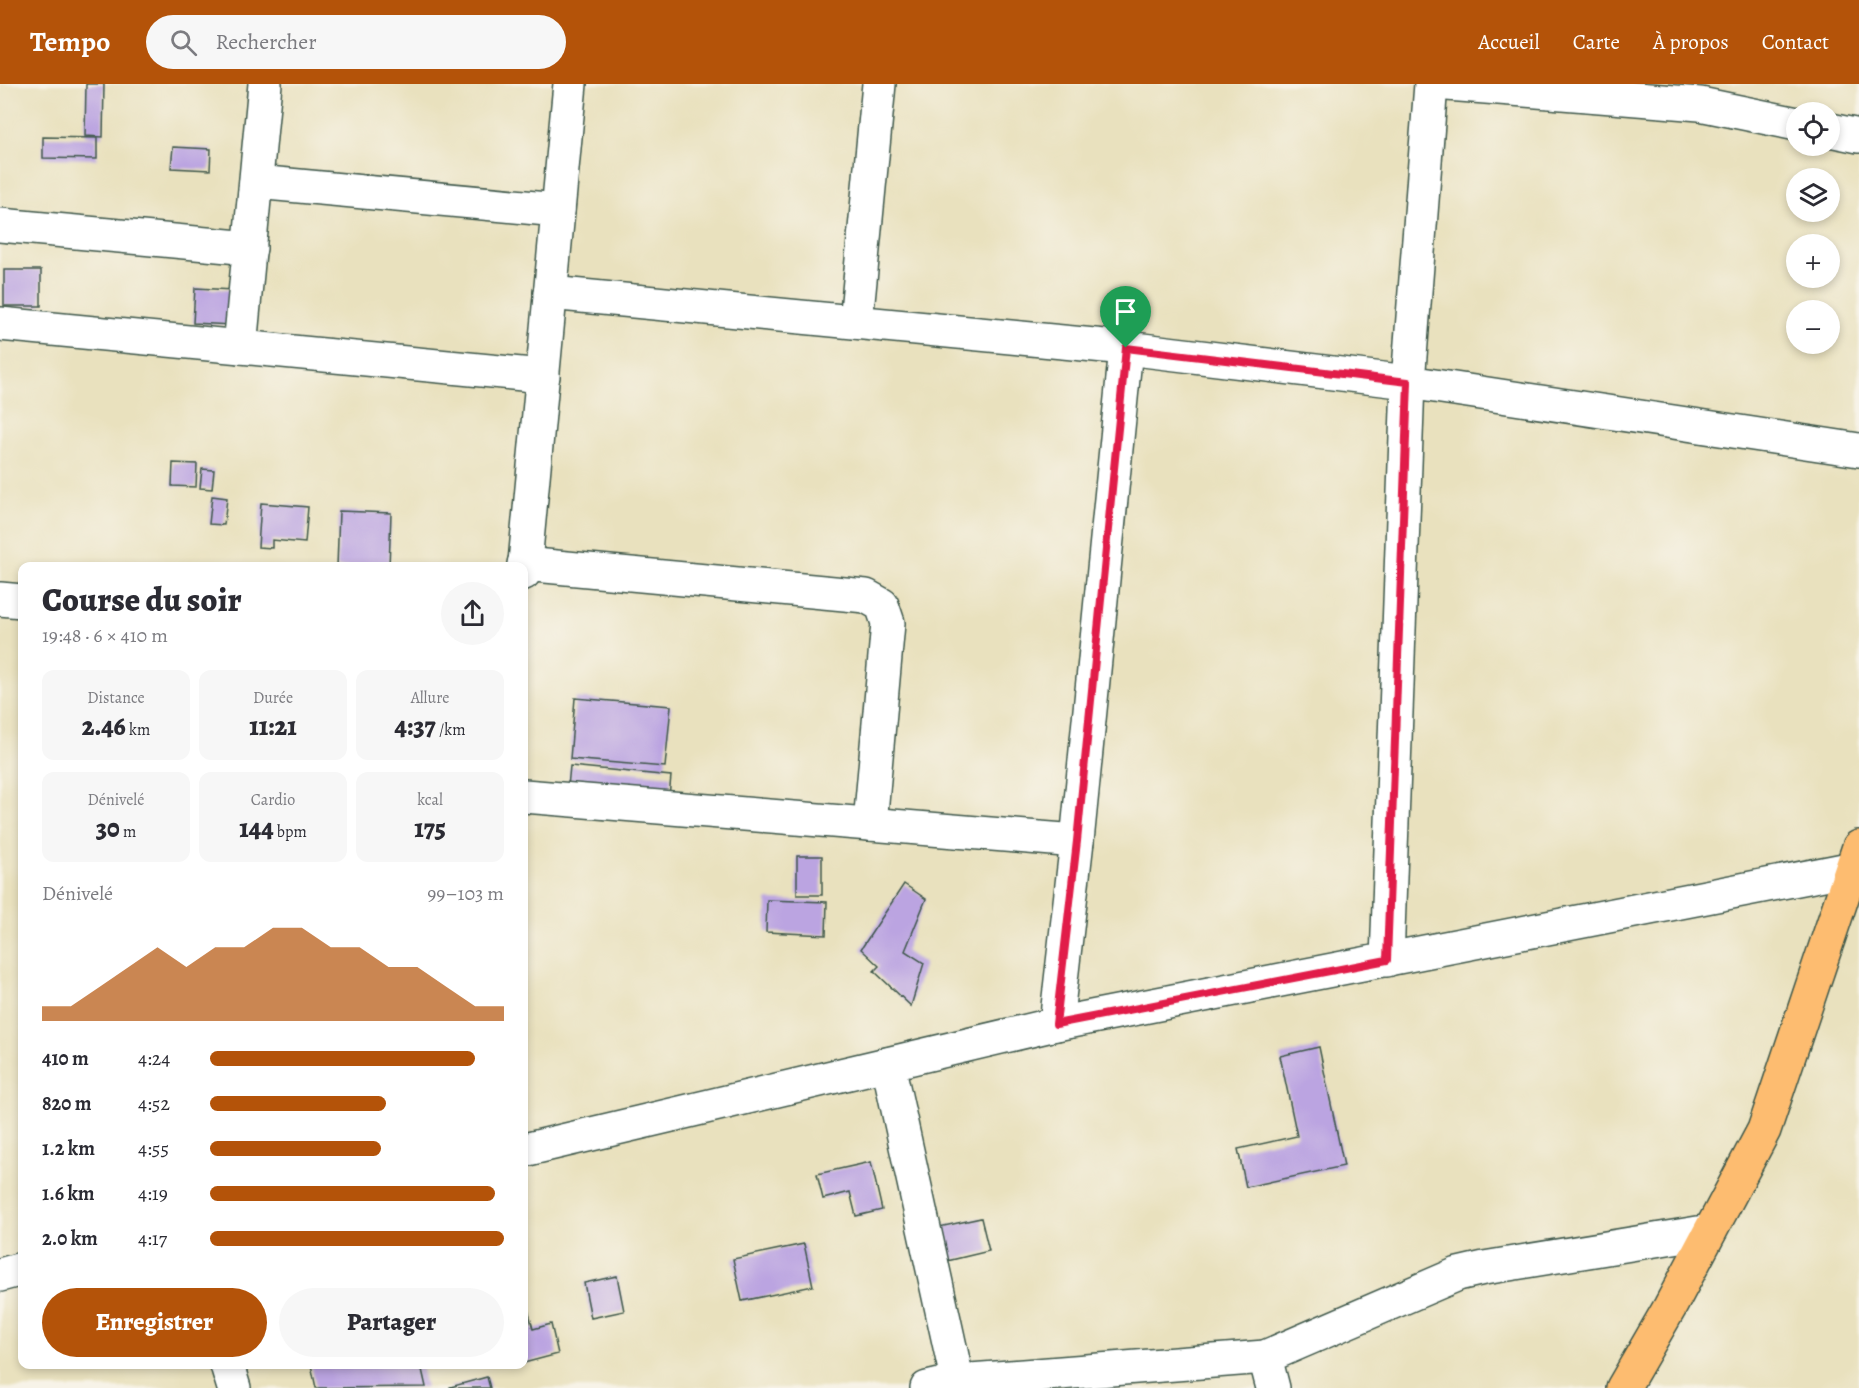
<!DOCTYPE html>
<html lang="fr">
<head>
<meta charset="utf-8">
<style>
  body { margin:0; font-family:Alegreya,serif; background:#f7f7f7; color:#2b2b33; height:100vh; display:flex; flex-direction:column; font-size:22px; white-space:nowrap }
  * { box-sizing:border-box; margin:0 }
  p { font-size:20px; color:#7c7c81 }
  .icon { flex:none; width:33px; height:33px; fill:none; stroke:currentColor; stroke-width:2; stroke-linecap:round; stroke-linejoin:round }
  .map { position:relative; flex:1; overflow:hidden }
  .details { position:absolute; left:18px; top:478px; width:510px; height:807px; display:flex; flex-direction:column; background:#fff; border-radius:12px; box-shadow:0 3px 9px #0003 }
  .details>* { flex:none }
  .tools { position:absolute; left:1786px; top:18px; display:grid; gap:12px }
  .tools a { display:grid; place-items:center; width:54px; height:54px; border-radius:50%; background:#fff; box-shadow:0 3px 9px #0003; font-size:30px }
  .pin { position:absolute; display:grid; place-items:center; width:51px; height:51px; color:#fff; margin:-62px -26px; border-radius:50% 50% 50% 0; rotate:-45deg; box-shadow:0 0 6px #0007 }
  .pin .icon { rotate:45deg }
  .round { display:grid; place-items:center; flex:none; width:63px; height:63px; border-radius:32px; background:#f7f7f7 }
  .headline { display:flex; align-items:center; justify-content:space-between; height:102px; padding:0 24px }
  h1 { font-size:33px; font-weight:800; line-height:45px }
  .metrics { display:grid; grid-template-columns:repeat(3,1fr); gap:9px; height:102px; padding:6px 24px }
  .metrics div { display:grid; align-content:center; border-radius:12px; background:#f7f7f7; text-align:center }
  .metrics b { font-size:26px; font-weight:800 }
  .metrics small { font-size:16px; font-weight:400 }
  .metrics p { font-size:16px }
  .chart { height:168px; padding:12px 24px }
  .chart p { display:flex; justify-content:space-between }
  .chart svg { width:100%; height:108px; margin-top:6px; fill:#b45309; opacity:.7 }
  .cta { display:flex; gap:12px; margin-top:auto; padding:12px 24px }
  .cta a { flex:1; height:69px; border-radius:36px; background:#b45309; color:#fff; font-size:24px; font-weight:800; line-height:69px; text-align:center }
  .cta a+a { background:#f7f7f7; color:#2b2b33 }
  ul { padding:0 24px; list-style:none; font-size:20px }
  li { display:grid; grid-template-columns:96px 72px 1fr; align-items:center; height:45px }
  li i { height:15px; border-radius:8px; background:#b45309 }
  header { display:flex; align-items:center; gap:36px; box-sizing:border-box; height:84px; padding:0 30px; background:#b45309; color:#fff }
  header strong { font-size:28px }
  nav { display:flex; gap:33px; margin-inline-start:auto; font-size:21px }
  .search { width:420px; height:54px; background:#f7f7f7; display:flex; align-items:center; gap:15px; box-sizing:border-box; padding:0 21px; border-radius:33px; color:#7c7c81; font-size:22px }
  .map>svg:first-child { display:block }
  .building { fill:#bba4e1 }
  .lines { fill:none; stroke-linecap:round; stroke-linejoin:round }
  .minor-casing { stroke:#3d5649; stroke-width:36 }
  .major-casing { stroke:#3d5649; stroke-width:36 }
  .minor { stroke:#fff; stroke-width:33 }
  .major { stroke:#fdbc70; stroke-width:33 }
  .route-casing { stroke:#fff; stroke-width:12 }
  .route { stroke:#e11d48; stroke-width:8 }
</style>
</head>
<body>
<header>
<strong>Tempo</strong>
<div class="search"><svg class="icon" aria-label="search" viewBox="0 0 24 24"><circle cx="10" cy="10" r="6"/><path d="M15 15l6 6"/></svg>Rechercher</div>
<nav><a>Accueil</a><a>Carte</a><a>À propos</a><a>Contact</a></nav>
</header>
<div class="map">
<svg width="1859" height="1304" viewBox="0 0 1859 1304">
  <rect width="100%" height="100%" fill="#f7f3e8"/>
  <filter id="ink" filterUnits="userSpaceOnUse"><feTurbulence type="fractalNoise" baseFrequency=".0167" numOctaves="2"/><feDisplacementMap in="SourceGraphic" scale="12" xChannelSelector="R" yChannelSelector="G"/><feConvolveMatrix kernelMatrix="1 2 1 2 8 2 1 2 1" color-interpolation-filters="sRGB"/></filter>
  <filter id="wash" filterUnits="userSpaceOnUse"><feTurbulence type="fractalNoise" baseFrequency=".008" numOctaves="4" result="noise"/><feDisplacementMap in="SourceGraphic" scale="24" xChannelSelector="R" yChannelSelector="G"/><feGaussianBlur stdDeviation="1.35" result="paint"/><feColorMatrix in="noise" values="0 0 0 0 0 0 0 0 0 0 0 0 0 0 0 0 0 1.4 0 .05"/><feComposite in="paint" operator="in"/></filter>
  <g filter="url(#wash)">
    <rect width="100%" height="100%" fill="#e9e1be"/>
    <g id="blocks">
      <g class="building">
        <polygon points="86,0 104,0 103,53 85,52"/>
        <polygon points="43,53 97,54 97,75 43,74"/>
        <polygon points="173,63 211,65 210,86 171,84"/>
        <rect x="4" y="186" width="37" height="36"/>
        <polygon points="195,204 234,206 232,241 193,239"/>
        <polygon points="173,379 197,380 196,403 172,402"/>
        <polygon points="202,385 214,386 212,405 200,404"/>
        <polygon points="212,412 227,414 224,441 209,440"/>
        <polygon points="261,419 308,423 305,459 272,456 272,464 258,463"/>
        <polygon points="339,427 391,429 389,483 337,483"/>
        <polygon points="575,614 671,622 665,683 570,675"/>
        <polygon points="570,682 671,692 669,713 568,703"/>
        <rect x="797" y="772" width="25" height="39"/>
        <polygon points="904,800 926,815 905,867 924,879 911,922 874,887 879,882 861,865"/>
        <polygon points="767,816 827,818 826,851 766,848"/>
        <polygon points="1319,963 1344,1082 1246,1103 1238,1065 1297,1052 1280,972"/>
        <polygon points="871,1078 882,1126 856,1132 850,1108 823,1115 817,1090"/>
        <polygon points="981,1134 989,1167 947,1177 939,1143"/>
        <polygon points="804,1160 813,1202 742,1217 733,1175"/>
        <polygon points="617,1192 624,1227 591,1234 584,1199"/>
        <polygon points="524,1210 533,1245 551,1240 558,1270 524,1279"/>
        <polygon points="311,1281 421,1281 426,1303 316,1304"/>
        <polygon points="487,1293 490,1304 450,1304 450,1303"/>
      </g>
    </g>
  </g>
  <g filter="url(#ink)">
    <use href="#blocks" fill-opacity="0" stroke="#3d5649" stroke-width="1.5"/>
    <g class="lines">
      <g class="minor-casing">
        <g id="minor">
          <polyline points="1447,0 1700,20 1797,40"/>
          <polyline points="1830,46 1859,52"/>
          <polyline points="256,98 558,126"/>
          <polyline points="0,141 250,164"/>
          <polyline points="550,209 1126,264 1408,298 1859,366"/>
          <polyline points="856,238 879,0"/>
          <polyline points="0,240 543,292"/>
          <polyline points="240,263 265,0"/>
          <polyline points="524,480 866,512 882,521 888,539 870,740"/>
          <polyline points="524,489 570,0"/>
          <polyline points="0,515 22,517"/>
          <polyline points="524,712 1077,757"/>
          <polyline points="1387,876 1408,298 1431,0"/>
          <polyline points="1056,940 1077,757 1126,264"/>
          <polyline points="888,980 959,1304"/>
          <polyline points="524,1066 1056,940 1859,783"/>
          <polyline points="0,1191 22,1185"/>
          <polyline points="1265,1273 1273,1304"/>
          <polyline points="227,1281 234,1304"/>
          <polyline points="927,1304 957,1297 1265,1273 1458,1190 1484,1184 1710,1147"/>
        </g>
      </g>
      <g class="major-casing">
        <polyline id="major" points="1623,1304 1670,1223 1764,1046 1859,763"/>
      </g>
      <use href="#minor" class="minor"/>
      <use href="#major" class="major"/>
    </g>
  </g>
  <g class="lines" filter="url(#ink)">
    <g class="route-casing">
      <polygon id="route" points="1126,264 1408,298 1387,876 1056,940 1077,757"/>
    </g>
    <use href="#route" class="route"/>
  </g>
</svg>
<div class="tools">
<a><svg class="icon" aria-label="locate" viewBox="0 0 24 24"><circle cx="12" cy="12" r="6"/><path d="M12 2v4M12 18v4M2 12h4M18 12h4"/></svg></a>
<a><svg class="icon" aria-label="layers" viewBox="0 0 24 24"><path d="M12 4l9 5-9 5-9-5zM3 14l9 5 9-5"/></svg></a>
<a>+</a>
<a>−</a>
</div>
<div class="pin" style="left:1126px;top:264px;background:#1e9e55"><svg class="icon" aria-label="arrive" viewBox="0 0 24 24"><path d="M6 21V4h12l-3 4 3 4H6"/></svg></div>
<section class="details">
<div class="headline"><div><h1>Course du soir</h1><p>19:48 · 6 × 410 m</p></div><a class="round"><svg class="icon" aria-label="share" viewBox="0 0 24 24"><path d="M12 15V3M7 8l5-5 5 5M5 13v7h14v-7"/></svg></a></div>
<div class="metrics">
<div><p>Distance</p><b>2.46<small> km</small></b></div>
<div><p>Durée</p><b>11:21</b></div>
<div><p>Allure</p><b>4:37<small> /km</small></b></div>
</div>
<div class="metrics">
<div><p>Dénivelé</p><b>30<small> m</small></b></div>
<div><p>Cardio</p><b>144<small> bpm</small></b></div>
<div><p>kcal</p><b>175</b></div>
</div>
<div class="chart"><p><span>Dénivelé</span>99–103 m</p>
<svg viewBox="0 0 160 44" preserveAspectRatio="none"><path d="M0 44V38L10 38L20 30L30 22L40 14L50 22L60 14L70 14L80 6L90 6L100 14L110 14L120 22L130 22L140 30L150 38L160 38V44z"/></svg>
</div>
<ul>
<li><b>410 m</b>4:24<i style="width:90%"></i></li>
<li><b>820 m</b>4:52<i style="width:60%"></i></li>
<li><b>1.2 km</b>4:55<i style="width:58%"></i></li>
<li><b>1.6 km</b>4:19<i style="width:97%"></i></li>
<li><b>2.0 km</b>4:17<i style="width:100%"></i></li>
</ul>
<div class="cta"><a>Enregistrer</a><a>Partager</a></div>
</section>
</div>
</body>
</html>
